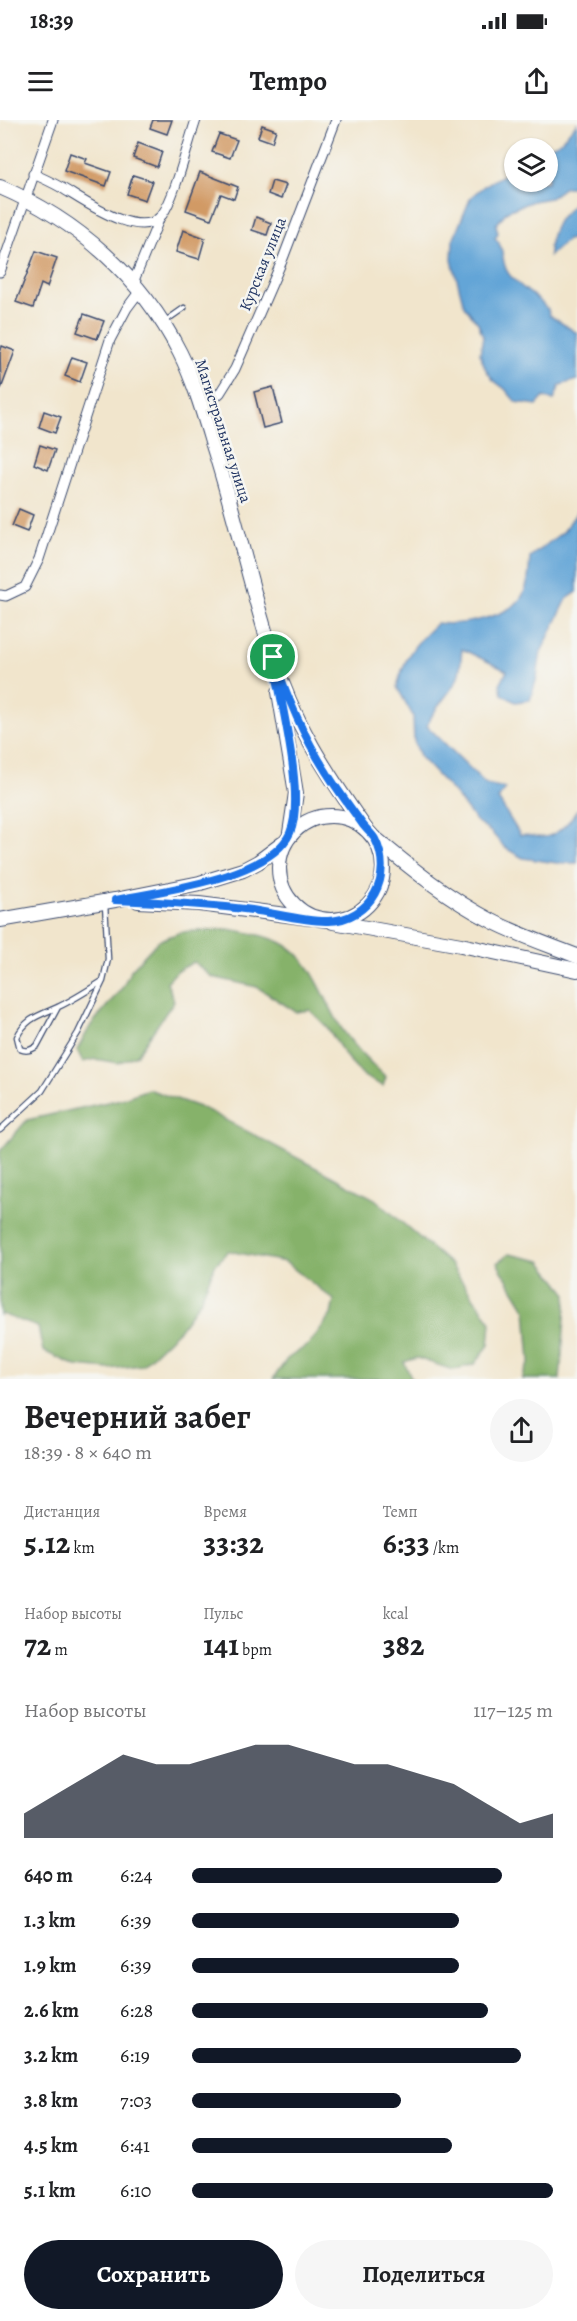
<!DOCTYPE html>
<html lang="ru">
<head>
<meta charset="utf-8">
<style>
  body { margin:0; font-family:Alegreya,serif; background:#f6f6f6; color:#202124; height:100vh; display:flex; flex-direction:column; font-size:22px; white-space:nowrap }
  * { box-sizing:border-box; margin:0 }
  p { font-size:20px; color:#757577 }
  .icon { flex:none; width:33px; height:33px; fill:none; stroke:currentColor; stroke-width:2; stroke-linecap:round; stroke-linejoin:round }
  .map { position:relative; height:1259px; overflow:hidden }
  .panel { display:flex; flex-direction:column; background:#fff; flex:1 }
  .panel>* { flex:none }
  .controls { position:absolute; left:504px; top:18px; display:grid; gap:12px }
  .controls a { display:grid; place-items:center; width:54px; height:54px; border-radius:50%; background:#fff; box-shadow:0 2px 4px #0004; font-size:30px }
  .pin { position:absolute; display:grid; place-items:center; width:51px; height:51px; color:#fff; margin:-26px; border:3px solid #fff; border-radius:50%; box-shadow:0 2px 6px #0007 }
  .round { display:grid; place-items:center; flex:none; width:63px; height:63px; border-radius:32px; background:#f6f6f6 }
  .summary { display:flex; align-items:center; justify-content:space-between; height:102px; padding:0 24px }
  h1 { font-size:33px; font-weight:700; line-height:45px }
  .metrics { display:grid; grid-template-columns:repeat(3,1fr); gap:9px; height:102px; padding:6px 24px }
  .metrics div { display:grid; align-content:center }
  .metrics b { font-size:30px; font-weight:700 }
  .metrics small { font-size:16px; font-weight:400 }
  .metrics p { font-size:16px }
  .chart { height:168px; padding:12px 24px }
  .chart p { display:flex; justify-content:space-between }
  .chart svg { width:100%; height:108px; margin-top:6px; fill:#111827; opacity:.7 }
  .primary-button { display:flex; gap:12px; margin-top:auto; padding:12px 24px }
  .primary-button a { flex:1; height:69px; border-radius:36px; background:#111827; color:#fff; font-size:24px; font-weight:700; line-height:69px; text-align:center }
  .primary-button a+a { background:#f6f6f6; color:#202124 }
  ul { padding:0 24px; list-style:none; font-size:20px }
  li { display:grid; grid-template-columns:96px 72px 1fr; align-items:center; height:45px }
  li i { height:15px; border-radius:8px; background:#111827 }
  .status { display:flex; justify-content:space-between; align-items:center; height:42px; padding:0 30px; background:#fff; direction:ltr }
  .status svg { height:16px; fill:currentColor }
  header { display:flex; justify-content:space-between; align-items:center; height:78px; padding:0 24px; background:#fff; font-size:27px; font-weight:700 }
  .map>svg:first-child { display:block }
  .forest { fill:#86b26b; stroke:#507064; stroke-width:1.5 }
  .water { fill:#63a5d7; stroke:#3f6a9a; stroke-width:1.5 }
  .building { fill:#d19a65 }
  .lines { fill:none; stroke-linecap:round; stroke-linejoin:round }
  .lane-casing { stroke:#3b4a6e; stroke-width:7 }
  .street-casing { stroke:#3b4a6e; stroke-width:11 }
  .secondary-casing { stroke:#3b4a6e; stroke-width:16 }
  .lane { stroke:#fff; stroke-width:4.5 }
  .street { stroke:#fff; stroke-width:9 }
  .secondary { stroke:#fff; stroke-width:14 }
  .route-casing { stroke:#fff; stroke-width:12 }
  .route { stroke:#1a73e8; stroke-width:8 }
  .labels { text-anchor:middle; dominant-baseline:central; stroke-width:5; stroke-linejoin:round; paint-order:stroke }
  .street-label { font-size:16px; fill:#1b2f5e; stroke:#f6f6f2 }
</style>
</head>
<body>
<div class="status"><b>18:39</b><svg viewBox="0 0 49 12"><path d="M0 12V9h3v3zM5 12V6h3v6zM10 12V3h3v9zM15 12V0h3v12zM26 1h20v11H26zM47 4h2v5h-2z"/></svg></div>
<header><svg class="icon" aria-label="menu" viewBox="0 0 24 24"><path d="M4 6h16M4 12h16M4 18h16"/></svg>Tempo<svg class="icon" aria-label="share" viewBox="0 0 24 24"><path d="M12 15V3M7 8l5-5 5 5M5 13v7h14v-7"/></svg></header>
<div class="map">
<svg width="577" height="1259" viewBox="0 0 577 1259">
  <rect width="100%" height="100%" fill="#f6f6f2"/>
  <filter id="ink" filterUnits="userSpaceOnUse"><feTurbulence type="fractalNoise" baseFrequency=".0167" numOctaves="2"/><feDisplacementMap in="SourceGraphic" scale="12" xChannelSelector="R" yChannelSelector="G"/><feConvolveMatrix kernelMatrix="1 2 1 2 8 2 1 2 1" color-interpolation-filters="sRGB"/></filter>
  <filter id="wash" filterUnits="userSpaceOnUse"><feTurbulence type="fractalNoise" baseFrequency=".008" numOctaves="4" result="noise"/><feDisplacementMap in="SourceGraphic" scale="24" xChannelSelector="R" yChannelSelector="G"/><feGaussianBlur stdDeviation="1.35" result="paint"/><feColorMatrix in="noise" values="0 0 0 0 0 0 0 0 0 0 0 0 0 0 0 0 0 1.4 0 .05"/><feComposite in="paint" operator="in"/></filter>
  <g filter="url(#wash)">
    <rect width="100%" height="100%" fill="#f1e5cc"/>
    <g class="forest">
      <path d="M228 809C246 812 265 815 282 823 314 839 324 881 342 909 355 928 369 942 386 957L383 966 365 957 347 938 327 907 310 890 296 892 257 867 212 857 194 842 177 851 167 862 174 881 137 935 118 943 95 939 83 942 77 930 91 905 122 868 131 850 158 821 181 812Z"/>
      <polygon points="148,969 205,989 375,1079 450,1144 491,1202 489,1225 475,1244 453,1250 417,1238 404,1242 412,1259 273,1259 287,1239 309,1224 331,1195 334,1180 285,1142 228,1131 215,1145 200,1181 180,1209 142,1245 109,1249 76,1246 43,1231 38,1207 1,1194 0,1197 0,1031 27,1000 121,979"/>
      <polygon points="509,1134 541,1141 567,1174 560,1259 522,1259 530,1241 526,1190 497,1143"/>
    </g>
    <g class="water">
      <path d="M577 3V118L567 120 549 136C548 126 552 112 557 103 565 88 577 88 576 69L573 67H565L550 78 533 81 507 91 496 105 498 113 495 118C505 128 501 140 507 151 515 166 541 178 545 187L548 189 549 195 577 213V260L560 265 554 280 544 277 537 285 516 282 505 269 493 260 486 250 480 234 483 216 478 203 464 186 452 140 453 120 471 77 484 66 514 48V62H548L547 28 560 22Z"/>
      <path d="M577 392V472L567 479 541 532 537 557 530 580 515 582 502 574 500 564 507 551 462 529C461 536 461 545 459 553 455 571 434 585 427 606L486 664 505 668 498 679 520 715C527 715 533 716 539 717 555 719 570 702 577 690V743H557L523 738 505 728 492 713 476 701 455 674 421 638 414 621 413 596 397 567C405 536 413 525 437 503 459 506 507 498 521 478 529 466 529 451 530 437L564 411Z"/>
    </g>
    <g id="blocks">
      <g class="building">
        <polygon points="153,0 172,0 167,14 150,8"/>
        <polygon points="262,5 276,10 272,22 258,17"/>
        <polygon points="219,14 237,20 230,38 212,32"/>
        <polygon points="138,23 162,32 157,47 133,38"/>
        <polygon points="70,33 87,39 85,43 111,52 106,66 64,51"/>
        <polygon points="200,52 238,67 234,79 221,74 211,99 186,90"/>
        <polygon points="133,55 152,61 145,80 127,74"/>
        <polygon points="272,61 286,65 281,79 268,74"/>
        <polygon points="256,97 271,103 267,115 252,110"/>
        <polygon points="183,110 205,118 199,139 176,132"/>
        <polygon points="36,131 57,138 47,167 41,164 33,188 16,182"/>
        <polygon points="84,194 104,201 97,219 77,212"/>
        <polygon points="2,226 15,231 1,269 0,233"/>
        <polygon points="72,237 87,242 80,262 65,256"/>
        <polygon points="273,267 282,303 263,308 254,272"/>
        <polygon points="44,291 61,297 55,313 39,307"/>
        <polygon points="40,325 55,330 48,350 34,344"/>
        <polygon points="19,389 33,395 27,412 12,406"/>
      </g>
    </g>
  </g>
  <g filter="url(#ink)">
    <use href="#blocks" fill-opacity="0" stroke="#3b4a6e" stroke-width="1.5"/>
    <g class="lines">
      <g class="lane-casing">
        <g id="lane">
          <polyline points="164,202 184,188"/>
          <path d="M58 887 37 926C31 930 27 932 20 929L17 917C26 898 40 895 58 887 73 880 87 871 101 862"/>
          <polyline points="0,1010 42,971 78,913 103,861 108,839 105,784"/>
        </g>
      </g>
      <g class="street-casing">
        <g id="street">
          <path d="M33 54C43 58 53 63 62 68 83 80 140 122 162 95 175 77 188 23 196 0"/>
          <polyline points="0,152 53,0"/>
          <polyline points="133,163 160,97"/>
          <polyline points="202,290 220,273 235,249 282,141 336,0"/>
          <polyline points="0,475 6,476 25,467 39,439 110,220 127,188 139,172"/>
        </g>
      </g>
      <g class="secondary-casing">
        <g id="secondary">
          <path d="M0 67C77 100 142 157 180 233 194 261 203 292 212 322 235 393 250 466 273 537 293 602 326 652 365 708"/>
          <polyline points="279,572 296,673 290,713"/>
          <circle cx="331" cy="748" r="52"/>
          <path d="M376 719C412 749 449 779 492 801 519 815 549 825 577 836"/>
          <polyline points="138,781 199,784 310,798"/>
          <polyline points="0,800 115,780 200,763 243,750 258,742 282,724"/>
          <polyline points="333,802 461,825 577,850"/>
        </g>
      </g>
      <use href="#lane" class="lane"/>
      <use href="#street" class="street"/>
      <use href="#secondary" class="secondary"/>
    </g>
  </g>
  <g class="lines" filter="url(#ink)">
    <g class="route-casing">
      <path id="route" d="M273 537C288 578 303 616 327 653 338 671 351 688 363 705 367 710 372 714 375 719 394 756 371 800 328 801 307 802 274 793 252 790 206 784 161 782 115 780 159 771 270 758 290 713 306 677 280 579 273 537Z"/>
    </g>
    <use href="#route" class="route"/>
  </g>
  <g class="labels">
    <g class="street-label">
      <text transform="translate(263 144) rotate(-68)">Курская улица</text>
      <text transform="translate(223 311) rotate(72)">Магистральная улица</text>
    </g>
  </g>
</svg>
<div class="controls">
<a><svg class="icon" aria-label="layers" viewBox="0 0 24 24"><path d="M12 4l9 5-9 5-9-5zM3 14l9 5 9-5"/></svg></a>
</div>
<div class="pin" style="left:273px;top:537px;background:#1e9e55"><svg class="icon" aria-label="arrive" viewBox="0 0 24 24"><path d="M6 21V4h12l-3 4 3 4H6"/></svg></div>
</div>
<section class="panel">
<div class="summary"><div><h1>Вечерний забег</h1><p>18:39 · 8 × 640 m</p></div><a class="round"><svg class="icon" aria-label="share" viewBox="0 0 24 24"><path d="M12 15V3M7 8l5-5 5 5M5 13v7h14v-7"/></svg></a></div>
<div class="metrics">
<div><p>Дистанция</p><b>5.12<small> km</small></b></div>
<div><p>Время</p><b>33:32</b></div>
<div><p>Темп</p><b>6:33<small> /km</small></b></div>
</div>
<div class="metrics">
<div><p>Набор высоты</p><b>72<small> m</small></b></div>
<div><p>Пульс</p><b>141<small> bpm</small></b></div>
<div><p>kcal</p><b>382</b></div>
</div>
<div class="chart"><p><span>Набор высоты</span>117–125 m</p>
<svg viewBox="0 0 160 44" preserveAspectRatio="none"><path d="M0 44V34L10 26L20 18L30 10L40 14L50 14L60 10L70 6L80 6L90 10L100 14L110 14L120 18L130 22L140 30L150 38L160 34V44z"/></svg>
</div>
<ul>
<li><b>640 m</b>6:24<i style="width:86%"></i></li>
<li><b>1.3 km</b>6:39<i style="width:74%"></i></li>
<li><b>1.9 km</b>6:39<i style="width:74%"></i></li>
<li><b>2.6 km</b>6:28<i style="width:82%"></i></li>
<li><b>3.2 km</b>6:19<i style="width:91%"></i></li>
<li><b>3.8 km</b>7:03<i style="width:58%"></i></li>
<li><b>4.5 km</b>6:41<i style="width:72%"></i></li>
<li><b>5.1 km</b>6:10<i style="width:100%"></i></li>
</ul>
<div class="primary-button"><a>Сохранить</a><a>Поделиться</a></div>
</section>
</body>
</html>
